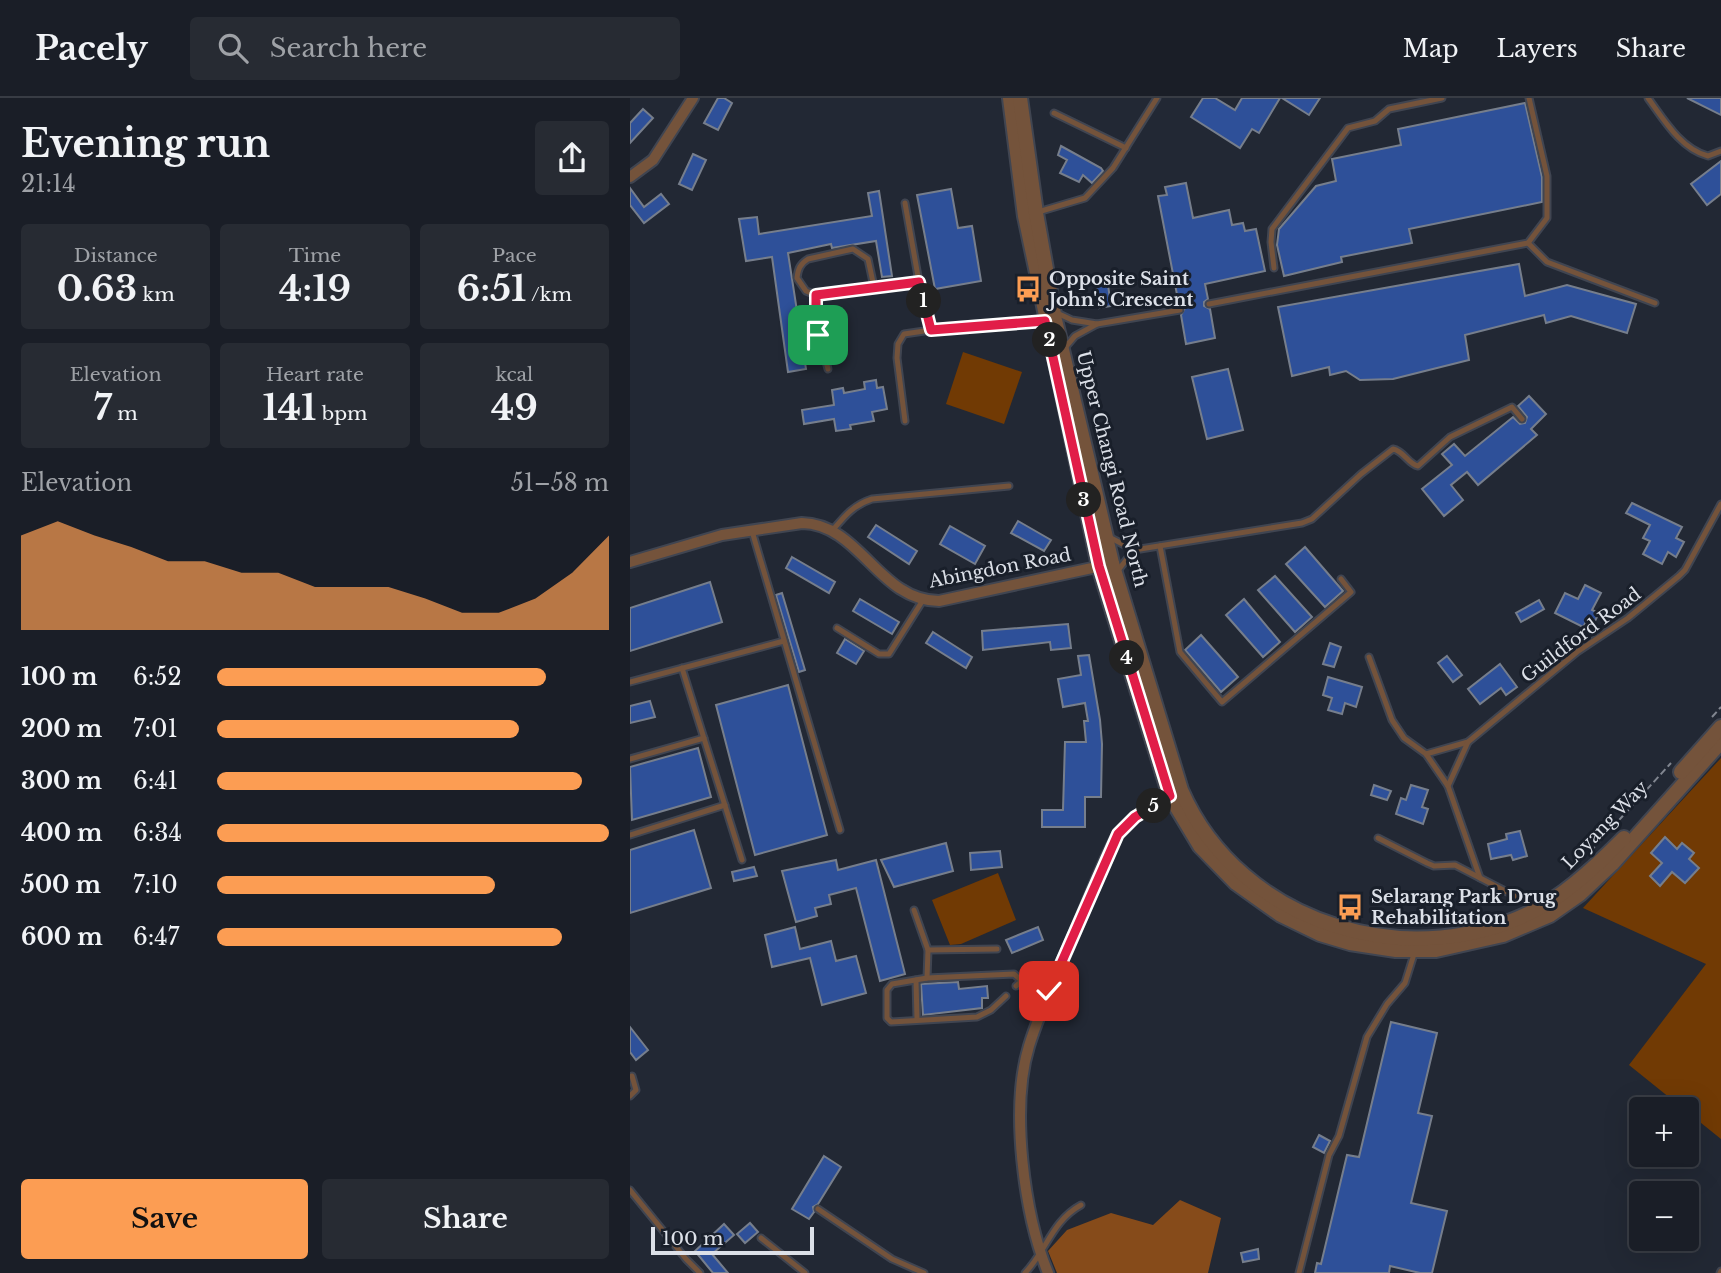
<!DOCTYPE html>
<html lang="en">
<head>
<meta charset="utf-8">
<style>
  body { margin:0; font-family:"Libre Baskerville",serif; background:#272b33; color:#f1f3f6; height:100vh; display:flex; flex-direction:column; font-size:26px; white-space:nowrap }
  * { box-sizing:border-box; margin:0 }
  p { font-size:23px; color:#9fa2a7 }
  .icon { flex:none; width:38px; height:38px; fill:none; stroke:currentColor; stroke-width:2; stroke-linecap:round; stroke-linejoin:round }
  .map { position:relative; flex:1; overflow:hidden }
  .drawer { display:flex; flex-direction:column; background:#1a1e27; width:630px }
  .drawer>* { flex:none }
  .fabs { position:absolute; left:999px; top:999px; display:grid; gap:14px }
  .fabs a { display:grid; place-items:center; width:70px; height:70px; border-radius:7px; background:#1a1e27; box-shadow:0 7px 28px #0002,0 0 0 2px #383c44; font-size:35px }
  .scale { position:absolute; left:21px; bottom:18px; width:163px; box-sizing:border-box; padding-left:7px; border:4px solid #dce0e8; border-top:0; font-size:19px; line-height:24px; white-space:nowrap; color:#dce0e8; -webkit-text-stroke:5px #191f2a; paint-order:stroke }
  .pin { position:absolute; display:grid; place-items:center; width:60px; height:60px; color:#fff; margin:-30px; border-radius:14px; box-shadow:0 4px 10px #0006 }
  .km { position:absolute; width:35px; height:35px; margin:-18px; border-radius:50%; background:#222; color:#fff; font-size:19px; line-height:35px; text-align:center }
  .round { display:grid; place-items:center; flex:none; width:74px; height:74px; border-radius:7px; background:#272b33 }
  .head { display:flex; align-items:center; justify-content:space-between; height:119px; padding:0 21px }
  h1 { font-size:38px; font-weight:800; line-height:52px }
  .stats { display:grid; grid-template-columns:repeat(3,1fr); gap:10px; height:119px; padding:7px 21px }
  .stats div { display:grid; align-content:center; border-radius:7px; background:#272b33; text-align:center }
  .stats b { font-size:35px; font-weight:800 }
  .stats small { font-size:19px; font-weight:400 }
  .stats p { font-size:19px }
  .chart { height:196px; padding:14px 21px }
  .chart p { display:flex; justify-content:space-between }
  .chart svg { width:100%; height:126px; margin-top:7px; fill:#fc9d53; opacity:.7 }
  .button { display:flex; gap:14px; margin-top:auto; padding:14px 21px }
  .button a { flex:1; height:80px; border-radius:7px; background:#fc9d53; color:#111; font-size:28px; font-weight:800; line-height:80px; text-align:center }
  .button a+a { background:#272b33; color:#f1f3f6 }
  ul { padding:0 21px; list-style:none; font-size:23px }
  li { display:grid; grid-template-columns:112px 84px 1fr; align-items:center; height:52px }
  li i { height:18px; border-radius:9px; background:#fc9d53 }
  header { display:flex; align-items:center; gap:42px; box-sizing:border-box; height:98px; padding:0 35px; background:#1a1e27; border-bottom:2px solid #383c44 }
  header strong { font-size:33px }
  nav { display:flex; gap:38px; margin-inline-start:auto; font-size:24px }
  .search { width:490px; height:63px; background:#272b33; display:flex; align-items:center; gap:18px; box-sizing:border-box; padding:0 24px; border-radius:7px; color:#9fa2a7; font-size:26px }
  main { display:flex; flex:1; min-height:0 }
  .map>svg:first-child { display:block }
  .green { fill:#713a04 }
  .forest { fill:#864b1a }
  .building { fill:#2e5099; stroke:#767e8c; stroke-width:2 }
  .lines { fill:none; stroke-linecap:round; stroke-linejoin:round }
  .service-casing { stroke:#404551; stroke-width:9 }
  .minor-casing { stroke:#404551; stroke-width:14 }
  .tertiary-casing { stroke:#404551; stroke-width:18 }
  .path { stroke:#818690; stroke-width:2; stroke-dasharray:7 3.5; stroke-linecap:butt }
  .service { stroke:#74533b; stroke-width:5 }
  .minor { stroke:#74533b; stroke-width:10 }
  .tertiary { stroke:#74533b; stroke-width:14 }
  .route-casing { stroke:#fff; stroke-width:14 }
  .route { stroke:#e11d48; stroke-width:9 }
  .labels { text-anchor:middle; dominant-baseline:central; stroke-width:6; stroke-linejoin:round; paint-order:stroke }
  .poi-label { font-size:18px; font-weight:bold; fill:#dce0e8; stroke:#191f2a; text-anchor:start }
  .street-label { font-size:18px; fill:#dce0e8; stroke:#191f2a }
</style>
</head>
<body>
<header>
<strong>Pacely</strong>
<div class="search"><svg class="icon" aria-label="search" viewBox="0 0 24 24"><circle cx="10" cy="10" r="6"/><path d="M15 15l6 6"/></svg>Search here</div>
<nav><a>Map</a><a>Layers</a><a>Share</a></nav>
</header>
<main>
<section class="drawer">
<div class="head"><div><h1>Evening run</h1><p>21:14</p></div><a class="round"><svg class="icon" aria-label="share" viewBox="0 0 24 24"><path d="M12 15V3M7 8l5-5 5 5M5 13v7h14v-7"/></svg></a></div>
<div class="stats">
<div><p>Distance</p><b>0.63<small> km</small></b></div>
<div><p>Time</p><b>4:19</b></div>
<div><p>Pace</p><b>6:51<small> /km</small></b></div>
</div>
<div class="stats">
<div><p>Elevation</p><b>7<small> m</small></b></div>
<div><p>Heart rate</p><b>141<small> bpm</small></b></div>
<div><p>kcal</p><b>49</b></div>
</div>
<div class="chart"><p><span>Elevation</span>51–58 m</p>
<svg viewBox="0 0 160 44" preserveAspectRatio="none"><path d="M0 44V11L10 6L20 11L30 15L40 20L50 20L60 24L70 24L80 29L90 29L100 29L110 33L120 38L130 38L140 33L150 24L160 11V44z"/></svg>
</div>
<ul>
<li><b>100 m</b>6:52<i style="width:84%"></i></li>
<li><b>200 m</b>7:01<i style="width:77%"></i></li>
<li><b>300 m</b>6:41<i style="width:93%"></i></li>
<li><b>400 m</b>6:34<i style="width:100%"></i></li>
<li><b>500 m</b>7:10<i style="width:71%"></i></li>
<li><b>600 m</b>6:47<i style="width:88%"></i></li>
</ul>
<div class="button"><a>Save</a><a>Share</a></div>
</section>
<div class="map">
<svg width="1091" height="1175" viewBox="0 0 1091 1175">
  <rect width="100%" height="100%" fill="#222834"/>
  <g class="green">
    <polygon points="333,254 392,274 374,326 316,306"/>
    <polygon points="1091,660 1091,1041 999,967 1076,866 953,810"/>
    <polygon points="368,775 386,822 331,846 320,847 302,802"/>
  </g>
  <polygon class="forest" points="550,1102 591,1120 578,1175 427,1175 418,1153 437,1132 481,1115 523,1127"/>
  <g class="building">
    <polygon points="88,0 94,0 102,5 88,32 74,25"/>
    <polygon points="573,0 585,0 605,12 612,0 650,0 629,35 622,31 610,50 561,19"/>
    <polygon points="652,0 690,0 679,17"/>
    <polygon points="1057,0 1091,0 1091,17"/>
    <polygon points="895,5 912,79 912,104 779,131 782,145 711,159 712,164 654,178 647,147 649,131 686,88 706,83 702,61 771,47 768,31"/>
    <polygon points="13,11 23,20 0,45 0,25"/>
    <polygon points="431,48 471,70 473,73 462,85 453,77 449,84 430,75 437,62 428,57"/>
    <polygon points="63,56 76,62 62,92 49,86"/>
    <polygon points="1091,63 1091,96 1077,107 1061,86"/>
    <polygon points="556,85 563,120 599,112 602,127 613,125 615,133 626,131 635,173 575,186 578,201 574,204 574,208 580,211 585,240 556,246 551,217 555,210 549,207 528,98 537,97 535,89"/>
    <polygon points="0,90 14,109 31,96 39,106 14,125 0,107"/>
    <polygon points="321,91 328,130 342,128 351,183 305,191 287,97"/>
    <polygon points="249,93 262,178 252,179 246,143 202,150 201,146 158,155 176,271 158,274 142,159 116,163 109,121 127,119 129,136 242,118 238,95"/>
    <polygon points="889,166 895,198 937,187 1006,206 997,235 941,218 916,225 914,217 835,237 839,262 763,281 730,282 716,273 700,277 699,269 662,278 648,209"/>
    <polygon points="477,180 481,208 469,210 465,182"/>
    <polygon points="598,271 613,332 577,341 562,279"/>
    <polygon points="246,282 247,290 253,289 257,311 242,314 244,323 220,327 221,331 206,333 204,321 174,326 172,312 204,307 202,292 213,290 214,295 235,291 234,284"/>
    <polygon points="899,298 916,316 901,331 907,337 848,387 837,374 821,387 833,402 814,418 792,391 822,367 812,356 824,346 835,358 883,319 890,326 895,325 897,319 888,308"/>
    <polygon points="1002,405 1052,429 1046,440 1054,444 1046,459 1038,454 1032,466 1013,456 1020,443 1013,440 1020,427 996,415"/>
    <polygon points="388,423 421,442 414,453 381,435"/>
    <polygon points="246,427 287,453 279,466 238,439"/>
    <polygon points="320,428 355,448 345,466 310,446"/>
    <polygon points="675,449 713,493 695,509 656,466"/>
    <polygon points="162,459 205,484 199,495 156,470"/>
    <polygon points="645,478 682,519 665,534 628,492"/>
    <polygon points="80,484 92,524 0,553 0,510"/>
    <polygon points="955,487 971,495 962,512 969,515 963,527 956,524 953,529 925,515 935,495 948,501"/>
    <polygon points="152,495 175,572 169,574 146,497"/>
    <polygon points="230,501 269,524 262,536 223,513"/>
    <polygon points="614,501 650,544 633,559 596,517"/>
    <polygon points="909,502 914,511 891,524 886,515"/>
    <polygon points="438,526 441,550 421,552 420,544 353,552 352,533"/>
    <polygon points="303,534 342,559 336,570 296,545"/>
    <polygon points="571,537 608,579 591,594 555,552"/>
    <polygon points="215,541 234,553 226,566 207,555"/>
    <polygon points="700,545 711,549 704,569 693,566"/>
    <polygon points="459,557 470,622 472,646 471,699 455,699 455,729 412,729 412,712 433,712 435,644 456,644 454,623 458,623 455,605 433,609 428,581 451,577 448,558"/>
    <polygon points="817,558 832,577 823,584 808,565"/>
    <polygon points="870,566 887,589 876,597 871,590 850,606 838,591"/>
    <polygon points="698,579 732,589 726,609 715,605 712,616 698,612 702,600 693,597"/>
    <polygon points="158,587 197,737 125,757 86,607"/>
    <polygon points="20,603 25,619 0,625 0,608"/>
    <polygon points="68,650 81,699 2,722 0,669"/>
    <polygon points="744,687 761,693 757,702 741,697"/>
    <polygon points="781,687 798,692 792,709 798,711 793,726 766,716 771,700 776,702"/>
    <polygon points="64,732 81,790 0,815 0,752"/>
    <polygon points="890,733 897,758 883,762 881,757 861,761 858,746 877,741 876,736"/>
    <polygon points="1035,739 1047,751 1052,745 1064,755 1059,761 1069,770 1055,785 1042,774 1030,788 1020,778 1032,765 1021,755"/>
    <polygon points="316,745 323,773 264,789 251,762"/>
    <polygon points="370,753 372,769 341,772 340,755"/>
    <polygon points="206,762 208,772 246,762 275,876 250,883 226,790 199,797 201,806 185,810 187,818 166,824 152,773"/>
    <polygon points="124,769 127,778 104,783 102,774"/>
    <polygon points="165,829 170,851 201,843 206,863 226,858 236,895 192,907 180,860 142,869 135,837"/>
    <polygon points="408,829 413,842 382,855 376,842"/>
    <polygon points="328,884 329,891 357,888 358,900 352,900 352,910 293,917 291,886"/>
    <polygon points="761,924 807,935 788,1015 802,1018 781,1105 817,1113 802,1175 790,1175 760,1168 759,1175 685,1175 687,1165 691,1166 717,1057 729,1059"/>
    <polygon points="0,929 18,952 6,962 0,954"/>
    <polygon points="689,1037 700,1043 694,1055 683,1049"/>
    <polygon points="194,1058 211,1069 188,1106 183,1109 184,1114 179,1121 162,1111"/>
    <polygon points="120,1125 128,1134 115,1145 107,1136"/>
    <polygon points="94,1126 104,1137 82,1156 98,1175 83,1175 65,1153"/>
    <polygon points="628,1151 629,1161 613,1164 611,1155"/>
  </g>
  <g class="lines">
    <g class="service-casing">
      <g id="service">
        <path d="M1018 0C1034 22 1051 51 1078 58L1091 53"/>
        <polyline points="424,15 496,50"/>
        <polyline points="275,105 289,184 301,232"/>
        <polyline points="408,114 455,100 483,70 527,0"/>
        <polyline points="898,145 917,164 1025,205"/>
        <polyline points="644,170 641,144 642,131 718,30 745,23 759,11 812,0"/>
        <path d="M244 189 238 161 223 151 178 161C170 166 168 171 167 180L176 193 186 197 289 184"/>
        <path d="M186 197C185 223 191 246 198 271"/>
        <polyline points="579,206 898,145 917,120 917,78 899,0"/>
        <polyline points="427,215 442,222 467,226 445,238 433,252"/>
        <polyline points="467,226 550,212"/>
        <polyline points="275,323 267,260 268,246 274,236 301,232 416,223"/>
        <polyline points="122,433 210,732"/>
        <path d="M202 433C214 419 223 407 242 401L379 388"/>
        <path d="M479 439 504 452 672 425 682 421 731 376 763 351C774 353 778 366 788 368L820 339 882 309 892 321"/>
        <polyline points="530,448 550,554 592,604 721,494 711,481"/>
        <polyline points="486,475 504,452"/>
        <polyline points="207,530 249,556 259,556 293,502"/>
        <polyline points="739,559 762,622 774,640 796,656 818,688 850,780"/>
        <polyline points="52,570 112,762"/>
        <polyline points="0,584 154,543"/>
        <polyline points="796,656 838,644 947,554 998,520 1049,478 1055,472 1091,406"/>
        <polyline points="0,661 74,640"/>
        <polyline points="818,688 838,644"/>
        <polyline points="0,737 95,707"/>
        <polyline points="748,740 797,765 804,768 825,767 881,796 907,807"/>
        <polyline points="284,812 298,852 297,880"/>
        <polyline points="298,852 367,851"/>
        <polyline points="286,882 287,921"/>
        <polyline points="392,883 423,884"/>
        <polyline points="376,898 361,912 347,919 261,924 257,920 257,892 262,886 297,880 384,876 392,883 386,888"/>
        <polyline points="0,998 6,992 2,978"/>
        <polyline points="0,1092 56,1161 70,1175"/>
        <polyline points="188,1111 262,1161 294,1175"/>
        <polyline points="131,1140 175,1175"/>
        <path d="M395 1175C417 1152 422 1123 451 1107"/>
        <polyline points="669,1175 699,1057 709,1038 737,939 757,906 775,885 785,853"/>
        <polyline points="1090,1175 1091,1173"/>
      </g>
    </g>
    <g class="minor-casing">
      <g id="minor">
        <polyline points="0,79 23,62 63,0"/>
        <path d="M0 464 92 437 172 425C230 426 249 503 309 503L476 467"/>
        <path d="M418 1175C394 1116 380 1010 399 948 411 909 429 872 445 834 459 802 471 767 488 736L505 719 540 698"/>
      </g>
    </g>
    <g class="tertiary-casing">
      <g id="tertiary">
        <polyline points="380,0 395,118 469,468 540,698 570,748 606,785 651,817 690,836 720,845 766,852 806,852 873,837 920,817 950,796 982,766 1091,644"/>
        <path d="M390 0 406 115 425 222 482 465 551 692C610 828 785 880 913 808 943 790 969 765 994 740"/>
        <polyline points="1051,674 1091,629"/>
      </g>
    </g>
    <g class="path">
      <polyline points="1082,619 1091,609"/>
      <polyline points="960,754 1041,665"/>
    </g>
    <use href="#service" class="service"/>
    <use href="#minor" class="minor"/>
    <use href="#tertiary" class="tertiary"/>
  </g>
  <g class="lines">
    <g class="route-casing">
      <polyline id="route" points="188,237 186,215 186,197 289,184 301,232 415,223 469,468 540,698 505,719 488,736 419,893"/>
    </g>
    <use href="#route" class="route"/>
  </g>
  <defs>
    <g id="bus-bare" transform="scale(2.1)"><path d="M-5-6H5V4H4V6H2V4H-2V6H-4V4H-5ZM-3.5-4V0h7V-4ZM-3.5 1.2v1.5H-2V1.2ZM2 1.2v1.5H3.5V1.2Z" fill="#fc9d53" stroke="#191f2a" stroke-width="2.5" paint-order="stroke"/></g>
  </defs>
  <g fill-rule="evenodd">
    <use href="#bus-bare" x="398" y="191"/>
    <use href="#bus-bare" x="720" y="809"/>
  </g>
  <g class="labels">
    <g class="poi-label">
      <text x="419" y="181">Opposite Saint<tspan x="419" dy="21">John's Crescent</tspan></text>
      <text x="741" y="799">Selarang Park Drug<tspan x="741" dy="21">Rehabilitation</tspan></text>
    </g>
    <g class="street-label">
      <text transform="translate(482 371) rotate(76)">Upper Changi Road North</text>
      <text transform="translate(370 470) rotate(-11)">Abingdon Road</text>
      <text transform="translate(951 537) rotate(-37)">Guildford Road</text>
      <text transform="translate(975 727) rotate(-46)">Loyang Way</text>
    </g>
  </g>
</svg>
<div class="fabs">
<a>+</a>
<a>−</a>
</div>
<div class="scale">100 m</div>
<div class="pin" style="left:188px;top:237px;background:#1e9e55"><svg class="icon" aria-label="arrive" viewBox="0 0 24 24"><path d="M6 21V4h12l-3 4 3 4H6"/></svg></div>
<div class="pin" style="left:419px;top:893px;background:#d93025"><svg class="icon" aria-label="check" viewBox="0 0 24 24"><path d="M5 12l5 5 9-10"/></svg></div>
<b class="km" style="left:294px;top:203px">1</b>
<b class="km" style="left:420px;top:242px">2</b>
<b class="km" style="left:454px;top:402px">3</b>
<b class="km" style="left:497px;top:560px">4</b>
<b class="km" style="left:524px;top:708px">5</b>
</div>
</main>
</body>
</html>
